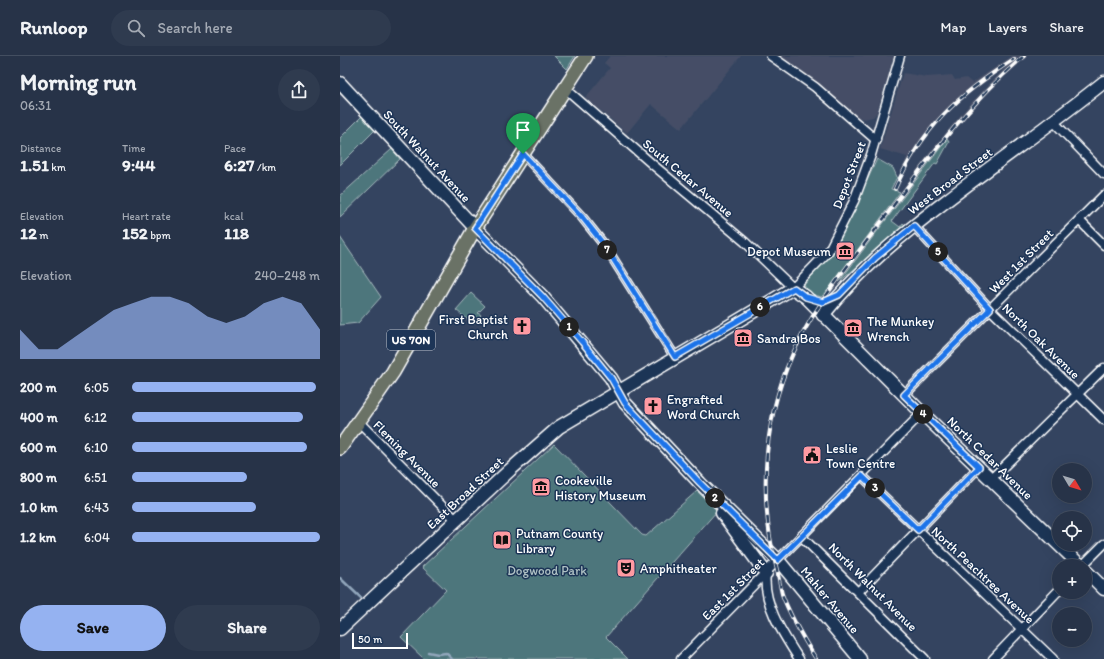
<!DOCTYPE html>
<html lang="en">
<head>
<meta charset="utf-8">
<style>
  body { margin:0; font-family:Itim,sans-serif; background:#2f3b4f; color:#f1f3f6; height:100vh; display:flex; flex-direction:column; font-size:15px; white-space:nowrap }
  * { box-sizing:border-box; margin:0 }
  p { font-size:13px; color:#a4aab4 }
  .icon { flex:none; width:22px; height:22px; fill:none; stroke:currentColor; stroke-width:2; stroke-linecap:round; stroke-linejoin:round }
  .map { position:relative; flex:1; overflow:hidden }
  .details { display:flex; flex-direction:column; background:#273348; width:340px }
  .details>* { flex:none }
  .needle { width:26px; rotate:128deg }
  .controls { position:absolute; left:712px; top:407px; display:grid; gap:8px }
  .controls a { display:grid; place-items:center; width:40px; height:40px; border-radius:50%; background:#273348; box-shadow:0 4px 16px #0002,0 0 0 1px #434e60; font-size:20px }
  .scale { position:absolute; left:12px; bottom:10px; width:56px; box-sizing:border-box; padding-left:4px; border:2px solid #fff; border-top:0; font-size:11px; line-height:14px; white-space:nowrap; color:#fff; -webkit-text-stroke:3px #1d3557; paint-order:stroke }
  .pin { position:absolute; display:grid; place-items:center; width:34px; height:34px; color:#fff; margin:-41px -17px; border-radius:50% 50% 50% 0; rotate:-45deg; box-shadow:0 0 4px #0007 }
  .pin .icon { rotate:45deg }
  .km { position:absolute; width:20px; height:20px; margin:-10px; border-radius:50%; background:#222; color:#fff; font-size:11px; line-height:20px; text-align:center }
  .round { display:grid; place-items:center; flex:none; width:42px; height:42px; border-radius:21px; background:#2f3b4f }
  .summary { display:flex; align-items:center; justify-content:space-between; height:68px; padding:0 20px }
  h1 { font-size:22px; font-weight:700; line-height:30px }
  .stats { display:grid; grid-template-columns:repeat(3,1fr); gap:6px; height:68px; padding:4px 20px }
  .stats div { display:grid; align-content:center }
  .stats b { font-size:17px; font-weight:700 }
  .stats small { font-size:11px; font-weight:400 }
  .stats p { font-size:11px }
  .chart { height:112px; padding:8px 20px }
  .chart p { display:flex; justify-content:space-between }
  .chart svg { width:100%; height:72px; margin-top:4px; fill:#95b2f1; opacity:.7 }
  .button { display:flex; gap:8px; margin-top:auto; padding:8px 20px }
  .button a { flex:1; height:46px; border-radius:24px; background:#95b2f1; color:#111; font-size:16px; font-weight:700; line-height:46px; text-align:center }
  .button a+a { background:#2f3b4f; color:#f1f3f6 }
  ul { padding:0 20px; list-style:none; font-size:13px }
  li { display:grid; grid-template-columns:64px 48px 1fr; align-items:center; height:30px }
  li i { height:10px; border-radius:5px; background:#95b2f1 }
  header { display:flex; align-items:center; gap:24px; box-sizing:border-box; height:56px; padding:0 20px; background:#273348; border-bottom:1px solid #434e60 }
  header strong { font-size:19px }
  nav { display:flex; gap:22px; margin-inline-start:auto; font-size:14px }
  .search { width:280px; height:36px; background:#2f3b4f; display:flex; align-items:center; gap:10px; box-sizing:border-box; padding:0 14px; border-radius:22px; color:#a4aab4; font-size:15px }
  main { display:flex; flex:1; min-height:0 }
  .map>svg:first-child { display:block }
  .built { fill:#444e66 }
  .green { fill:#4d767b; stroke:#a6babd }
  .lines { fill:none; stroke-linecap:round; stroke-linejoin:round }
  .stream { stroke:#92a7bc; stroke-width:2.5 }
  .street-casing { stroke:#fff; stroke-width:11 }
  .secondary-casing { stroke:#fff; stroke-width:15 }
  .primary-casing { stroke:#fff; stroke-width:16 }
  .street { stroke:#1d3557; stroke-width:8 }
  .secondary { stroke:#1d3557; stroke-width:12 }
  .primary { stroke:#6a7266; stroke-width:13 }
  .rail-casing { stroke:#fff; stroke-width:4 }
  .rail { stroke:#1d3557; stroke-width:2.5; stroke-dasharray:8; stroke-linecap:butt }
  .route-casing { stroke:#fff; stroke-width:8 }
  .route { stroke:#1a73e8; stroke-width:5 }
  .labels { text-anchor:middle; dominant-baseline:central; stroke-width:3; stroke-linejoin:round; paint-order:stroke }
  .shield { fill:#1d3557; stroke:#bbc2cd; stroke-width:1 }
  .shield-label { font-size:12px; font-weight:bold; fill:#fff }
  .street-label { font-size:13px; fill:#fff; stroke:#1d3557 }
  .poi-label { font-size:13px; fill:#fff; stroke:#1d3557; text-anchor:start }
  .park-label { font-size:13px; fill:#afc1c4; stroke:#1d3557 }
</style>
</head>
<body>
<header>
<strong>Runloop</strong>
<div class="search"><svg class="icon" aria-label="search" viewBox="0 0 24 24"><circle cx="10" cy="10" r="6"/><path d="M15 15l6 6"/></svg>Search here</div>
<nav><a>Map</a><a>Layers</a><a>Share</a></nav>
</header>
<main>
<section class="details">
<div class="summary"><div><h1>Morning run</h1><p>06:31</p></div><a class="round"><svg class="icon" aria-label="share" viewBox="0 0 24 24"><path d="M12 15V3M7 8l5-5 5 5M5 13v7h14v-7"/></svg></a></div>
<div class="stats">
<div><p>Distance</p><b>1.51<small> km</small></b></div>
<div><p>Time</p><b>9:44</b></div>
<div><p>Pace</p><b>6:27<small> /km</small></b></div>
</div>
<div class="stats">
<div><p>Elevation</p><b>12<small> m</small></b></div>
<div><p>Heart rate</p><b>152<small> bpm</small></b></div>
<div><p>kcal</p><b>118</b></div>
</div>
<div class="chart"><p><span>Elevation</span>240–248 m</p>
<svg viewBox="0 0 160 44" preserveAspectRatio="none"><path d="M0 44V26L10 38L20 38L30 30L40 22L50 14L60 10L70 6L80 6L90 10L100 18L110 22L120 18L130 10L140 6L150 10L160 26V44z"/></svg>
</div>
<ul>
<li><b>200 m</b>6:05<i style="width:98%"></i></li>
<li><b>400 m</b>6:12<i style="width:91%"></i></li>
<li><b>600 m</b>6:10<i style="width:93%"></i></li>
<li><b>800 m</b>6:51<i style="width:61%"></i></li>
<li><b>1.0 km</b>6:43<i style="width:66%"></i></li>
<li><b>1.2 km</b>6:04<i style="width:100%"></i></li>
</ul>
<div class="button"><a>Save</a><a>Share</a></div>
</section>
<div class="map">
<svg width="764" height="603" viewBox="0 0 764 603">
  <rect width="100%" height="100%" fill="#344460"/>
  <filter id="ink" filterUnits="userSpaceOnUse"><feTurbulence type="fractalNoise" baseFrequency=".025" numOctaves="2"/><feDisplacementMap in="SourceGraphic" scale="8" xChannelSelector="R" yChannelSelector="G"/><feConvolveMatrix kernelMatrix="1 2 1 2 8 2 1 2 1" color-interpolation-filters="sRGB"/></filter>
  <g filter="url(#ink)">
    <g class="built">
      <polygon points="270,0 401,0 341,73 311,48 287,77 245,42 270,12 264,7"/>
      <polygon points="438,0 554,0 537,57 533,61 524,63 514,60 485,33"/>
      <polygon points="672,0 688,0 663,22 614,73 491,237 486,237 590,96 629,49 667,10 619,45 600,64 579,90 566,112 556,135 553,134 567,101 540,93 563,17 587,21 612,19 615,24 626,22 632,27"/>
    </g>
    <g class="green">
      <polygon points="214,0 235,0 227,13"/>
      <polygon points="22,60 35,74 0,109 0,82"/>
      <polygon points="607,83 609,86 597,108 595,107 552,165 560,171 563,167 566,170 499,226"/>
      <polygon points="52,93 60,103 0,161 0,140"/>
      <polygon points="537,103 553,112 557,121 551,133 560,136 486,237 481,241 469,237 464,229 497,190"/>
      <polygon points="0,181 41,241 18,267 0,269"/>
      <polygon points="131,237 145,250 138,257 141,259 133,268 116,254"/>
      <polygon points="214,388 302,479 306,480 357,435 377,455 266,581 288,603 84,603 61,581 106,534 82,511"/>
    </g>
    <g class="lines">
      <g class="stream">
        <polyline points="0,522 21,542"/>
        <polyline points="88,596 98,598 106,597 112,603"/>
      </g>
      <g class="street-casing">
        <g id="street">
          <polyline points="431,0 475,31 536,84"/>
          <polyline points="226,33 312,108 405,186 453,232 488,196 514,145 531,99 560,0"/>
          <polyline points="713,65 764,118"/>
          <polyline points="183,98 242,161 265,190 335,301"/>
          <polyline points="739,164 764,189"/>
          <polyline points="574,170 650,253 764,364"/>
          <polyline points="564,339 764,139"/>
          <polyline points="19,366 116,464"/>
          <polyline points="522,420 713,603"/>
          <polyline points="651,423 764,312"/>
          <polyline points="461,480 585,603"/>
          <polyline points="742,510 764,488"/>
          <path d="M426 517C422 547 443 578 459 603"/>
          <polyline points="518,536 639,411"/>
          <polyline points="341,603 582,357"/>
          <polyline points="653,603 719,534"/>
        </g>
      </g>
      <g class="secondary-casing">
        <g id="secondary">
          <polyline points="0,27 135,172 202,240 271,322 285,347 360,427 438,504 520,603"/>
          <path d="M483 259C520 213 560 180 606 145 658 105 713 67 764 26"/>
          <polyline points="382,457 426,517"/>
          <polyline points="745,514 764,533"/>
          <polyline points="0,573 170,414 219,371 453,232 466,241 582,357 741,510"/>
        </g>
      </g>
      <g class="primary-casing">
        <polyline id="primary" points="0,392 53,316 135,172 246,0"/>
      </g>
      <use href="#street" class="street"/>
      <use href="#secondary" class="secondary"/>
      <use href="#primary" class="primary"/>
      <g class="rail-casing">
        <g id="rail">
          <path d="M555 133C581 73 619 38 674 3"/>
          <path d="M476 603C463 582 450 560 442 538 440 530 439 522 437 514 417 438 423 355 459 285 481 241 515 201 545 161 587 104 629 47 684 0"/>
        </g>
      </g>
      <use href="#rail" class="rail"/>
    </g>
  </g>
  <g class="lines" filter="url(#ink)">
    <g class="route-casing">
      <polygon id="route" points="183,98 242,161 265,190 335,301 454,232 466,241 483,246 499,239 535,202 574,170 650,253 564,339 639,411 578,474 522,420 438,504 360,427 285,347 271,322 242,286 202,240 135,172"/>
    </g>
    <use href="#route" class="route"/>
  </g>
  <defs>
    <g id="museum-square" transform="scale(1)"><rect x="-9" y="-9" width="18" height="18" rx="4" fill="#ff9aa2" stroke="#1d3557"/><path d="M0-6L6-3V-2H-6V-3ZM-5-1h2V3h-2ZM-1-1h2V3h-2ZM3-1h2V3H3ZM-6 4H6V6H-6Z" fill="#111"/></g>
    <g id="church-square" transform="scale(1)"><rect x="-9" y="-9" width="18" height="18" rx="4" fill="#ff9aa2" stroke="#1d3557"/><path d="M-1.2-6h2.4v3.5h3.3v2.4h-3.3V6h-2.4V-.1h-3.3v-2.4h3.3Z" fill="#111"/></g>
    <g id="civic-square" transform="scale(1)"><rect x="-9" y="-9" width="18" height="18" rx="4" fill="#ff9aa2" stroke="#1d3557"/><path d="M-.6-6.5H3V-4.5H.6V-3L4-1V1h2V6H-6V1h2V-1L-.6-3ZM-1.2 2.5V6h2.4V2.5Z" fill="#111"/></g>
    <g id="library-square" transform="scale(1)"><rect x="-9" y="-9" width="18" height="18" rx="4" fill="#ff9aa2" stroke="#1d3557"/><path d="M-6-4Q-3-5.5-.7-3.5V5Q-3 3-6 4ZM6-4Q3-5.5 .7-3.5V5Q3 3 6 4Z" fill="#111"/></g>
    <g id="theatre-square" transform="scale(1)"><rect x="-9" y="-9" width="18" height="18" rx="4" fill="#ff9aa2" stroke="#1d3557"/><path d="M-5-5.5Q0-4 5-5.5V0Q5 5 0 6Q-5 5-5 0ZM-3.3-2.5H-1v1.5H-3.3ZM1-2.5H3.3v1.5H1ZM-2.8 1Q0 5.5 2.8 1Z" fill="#111"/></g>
  </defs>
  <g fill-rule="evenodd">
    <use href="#museum-square" x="505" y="195"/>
    <use href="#church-square" x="182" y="270"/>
    <use href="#museum-square" x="513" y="272"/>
    <use href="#museum-square" x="403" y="282"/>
    <use href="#church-square" x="313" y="350"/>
    <use href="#civic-square" x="472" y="399"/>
    <use href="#museum-square" x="201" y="431"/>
    <use href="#library-square" x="162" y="484"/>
    <use href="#theatre-square" x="286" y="512"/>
  </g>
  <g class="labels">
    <rect class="shield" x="47" y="274" width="48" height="20" rx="3"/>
    <g class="shield-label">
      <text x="71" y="284">US 70N</text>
    </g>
    <g class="street-label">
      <text transform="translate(87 100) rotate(47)">South Walnut Avenue</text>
      <text transform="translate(509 119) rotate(-69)">Depot Street</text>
      <text transform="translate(348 122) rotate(40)">South Cedar Avenue</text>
      <text transform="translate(610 125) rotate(-37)">West Broad Street</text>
      <text transform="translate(681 205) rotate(-45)">West 1st Street</text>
      <text transform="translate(701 285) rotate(44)">North Oak Avenue</text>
      <text transform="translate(67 398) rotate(45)">Fleming Avenue</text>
      <text transform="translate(650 402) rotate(44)">North Cedar Avenue</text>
      <text transform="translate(125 437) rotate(-43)">East Broad Street</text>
      <text transform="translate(643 519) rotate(43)">North Peachtree Avenue</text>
      <text transform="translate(533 531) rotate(45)">North Walnut Avenue</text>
      <text transform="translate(393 533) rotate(-45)">East 1st Street</text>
      <text transform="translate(490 544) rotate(50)">Mahler Avenue</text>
    </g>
    <g class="poi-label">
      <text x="491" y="195" text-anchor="end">Depot Museum</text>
      <text x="168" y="263" text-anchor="end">First Baptist<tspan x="168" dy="15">Church</tspan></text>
      <text x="527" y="265">The Munkey<tspan x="527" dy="15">Wrench</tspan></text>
      <text x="417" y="282">Sandra Bos</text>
      <text x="327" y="343">Engrafted<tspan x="327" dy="15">Word Church</tspan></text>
      <text x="486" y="392">Leslie<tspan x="486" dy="15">Town Centre</tspan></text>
      <text x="215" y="424">Cookeville<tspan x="215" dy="15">History Museum</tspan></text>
      <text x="176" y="477">Putnam County<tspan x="176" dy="15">Library</tspan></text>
      <text x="300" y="512">Amphitheater</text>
    </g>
    <g class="park-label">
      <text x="207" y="514">Dogwood Park</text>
    </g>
  </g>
</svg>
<div class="controls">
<a><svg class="needle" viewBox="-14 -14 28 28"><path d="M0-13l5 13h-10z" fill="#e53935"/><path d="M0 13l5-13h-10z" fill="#a4aab4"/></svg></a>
<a><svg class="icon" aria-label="locate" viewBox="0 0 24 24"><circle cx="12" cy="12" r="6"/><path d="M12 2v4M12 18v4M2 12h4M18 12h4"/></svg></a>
<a>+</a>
<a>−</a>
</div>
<div class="scale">50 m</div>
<div class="pin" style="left:183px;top:98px;background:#1e9e55"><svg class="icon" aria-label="arrive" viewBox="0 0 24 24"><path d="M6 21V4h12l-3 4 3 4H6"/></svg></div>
<b class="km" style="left:229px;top:271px">1</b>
<b class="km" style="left:375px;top:442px">2</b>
<b class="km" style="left:535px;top:432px">3</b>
<b class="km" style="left:583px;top:358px">4</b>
<b class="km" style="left:598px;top:196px">5</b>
<b class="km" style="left:420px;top:251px">6</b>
<b class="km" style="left:267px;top:194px">7</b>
</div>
</main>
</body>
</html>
